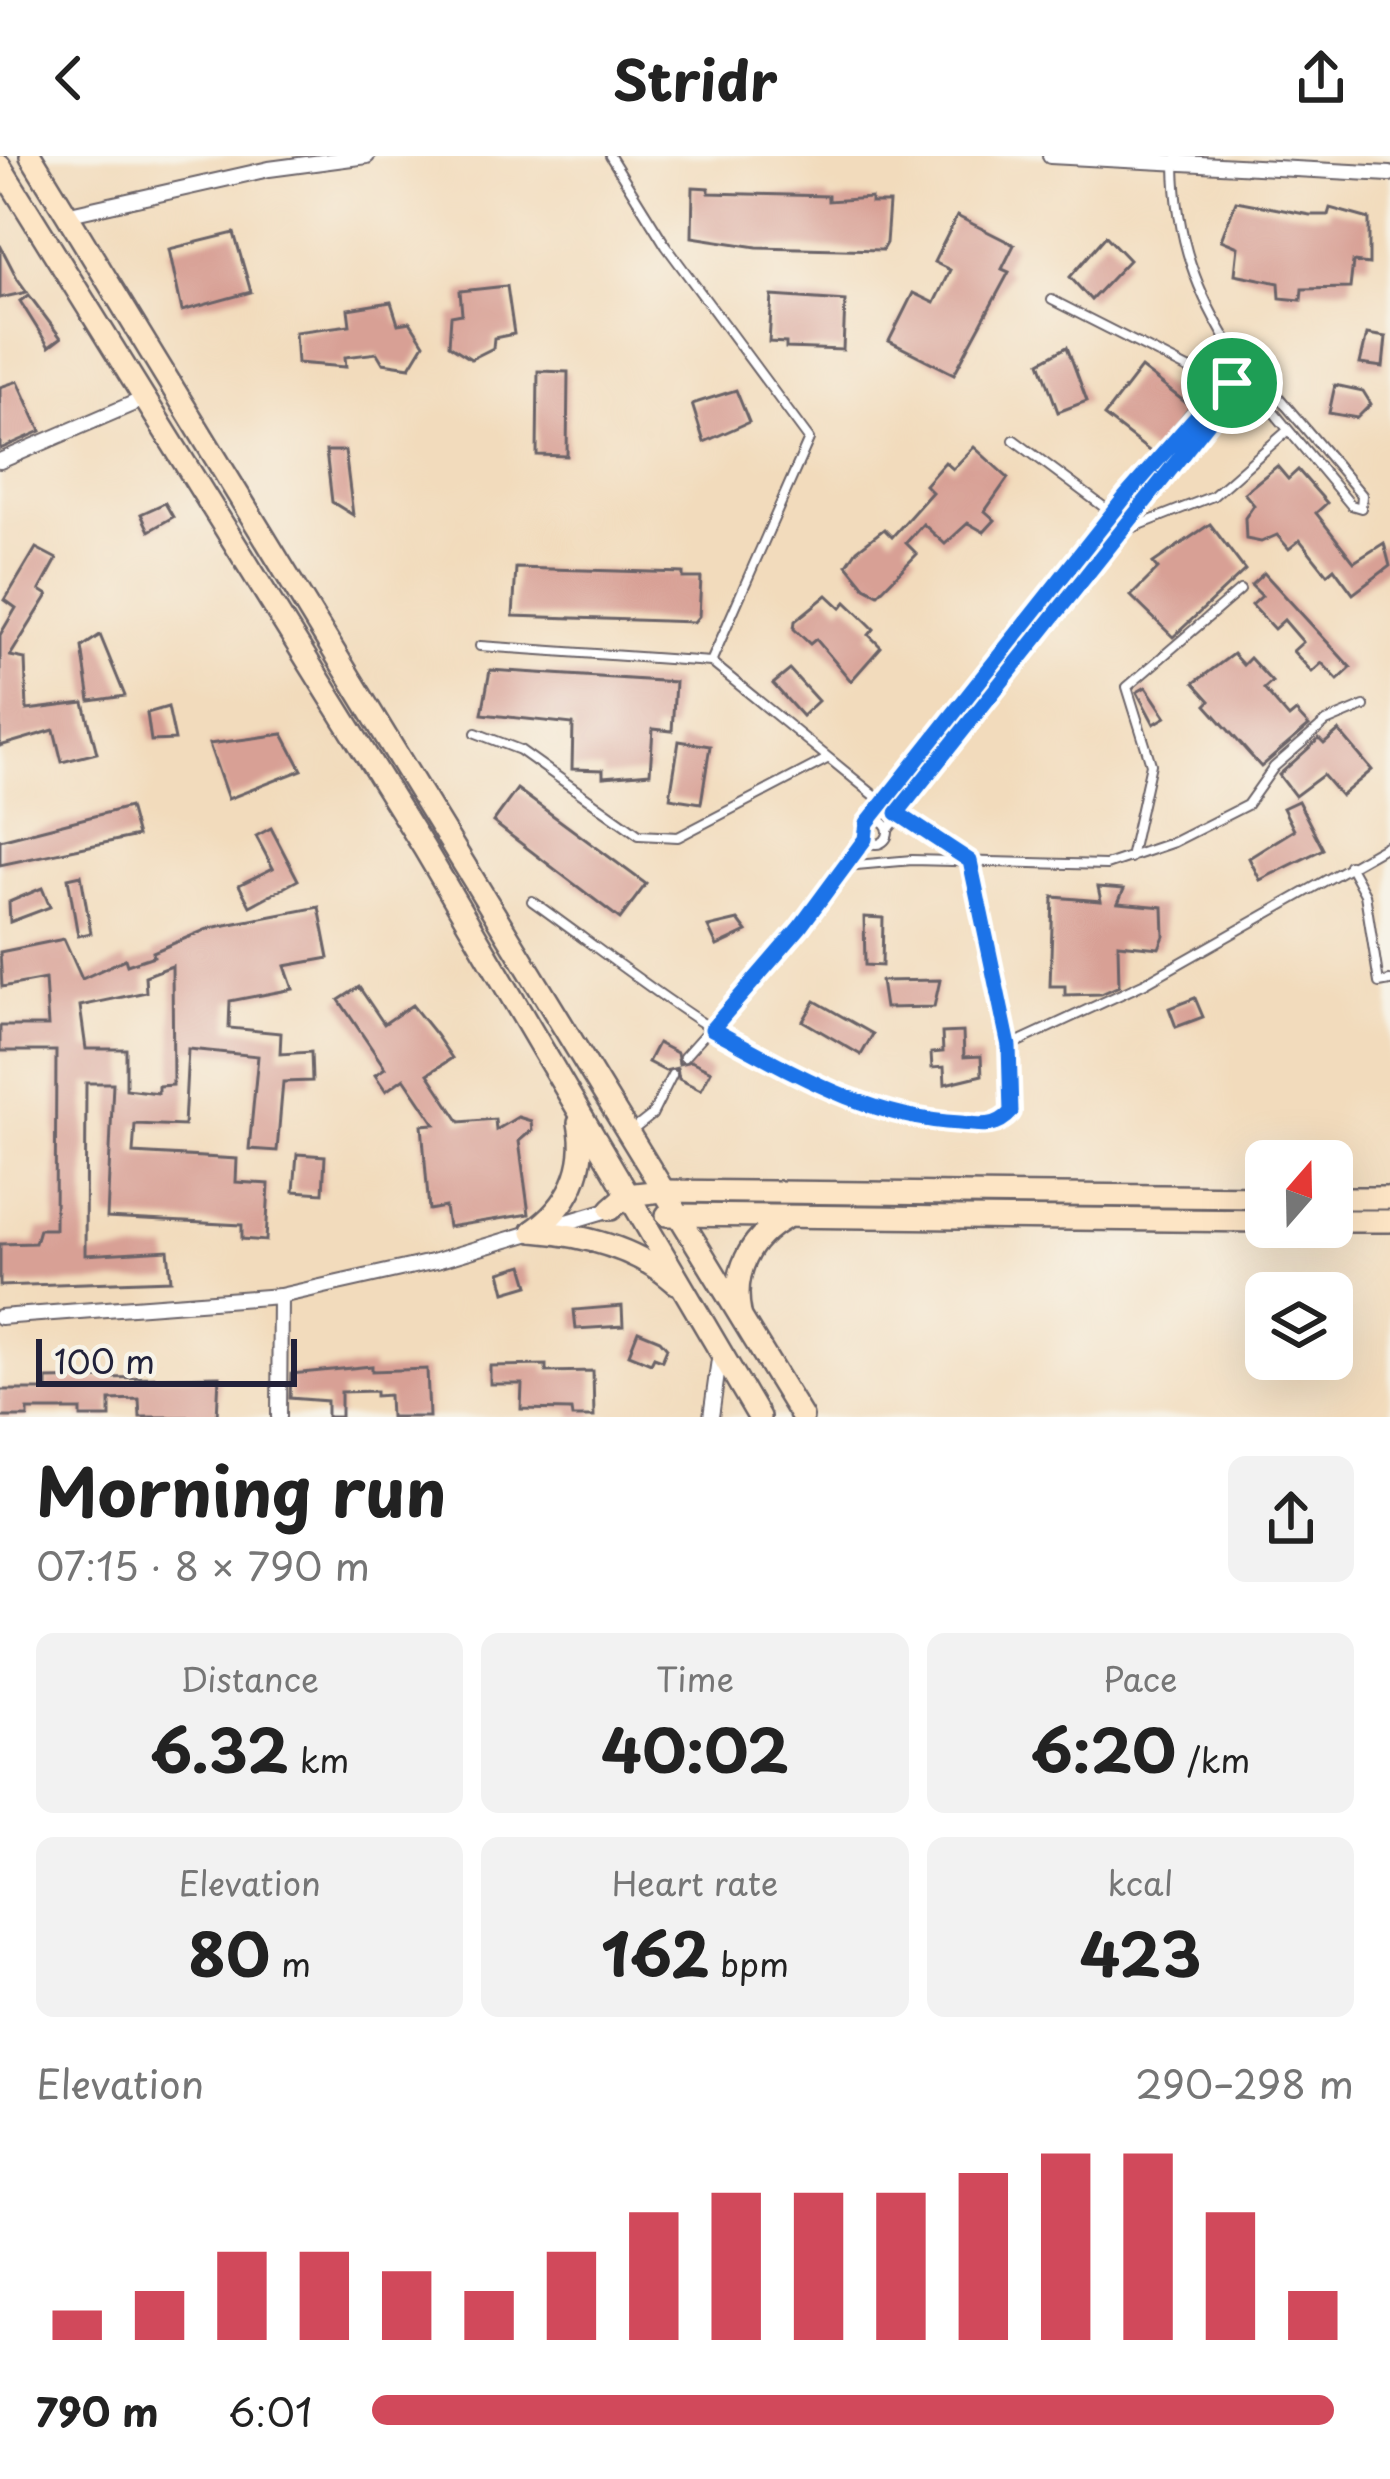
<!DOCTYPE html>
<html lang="en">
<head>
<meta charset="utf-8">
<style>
  body { margin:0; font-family:"Playpen Sans",sans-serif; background:#f2f2f2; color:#222; height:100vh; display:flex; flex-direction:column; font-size:45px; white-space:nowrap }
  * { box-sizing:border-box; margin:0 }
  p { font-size:39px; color:#767676 }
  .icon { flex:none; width:66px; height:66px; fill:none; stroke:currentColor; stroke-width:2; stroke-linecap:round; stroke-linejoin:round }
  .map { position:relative; height:1261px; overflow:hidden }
  .side { display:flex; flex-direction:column; background:#fff; flex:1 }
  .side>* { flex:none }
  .needle { width:78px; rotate:20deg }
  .controls { position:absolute; left:1245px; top:984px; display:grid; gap:24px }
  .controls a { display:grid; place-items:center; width:108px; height:108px; border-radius:18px; background:#fff; box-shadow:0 12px 48px #0002; font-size:60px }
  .scale { position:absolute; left:36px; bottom:30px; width:261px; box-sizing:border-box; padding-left:12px; border:6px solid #22223b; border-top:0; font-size:33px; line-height:42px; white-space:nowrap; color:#22223b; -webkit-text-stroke:9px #f7f3e8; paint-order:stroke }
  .pin { position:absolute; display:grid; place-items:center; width:102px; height:102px; color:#fff; margin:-51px; border:6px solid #fff; border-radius:50%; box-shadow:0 3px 12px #0007 }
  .round { display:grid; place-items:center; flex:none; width:126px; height:126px; border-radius:18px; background:#f2f2f2 }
  .head { display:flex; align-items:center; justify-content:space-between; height:204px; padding:0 36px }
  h1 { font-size:66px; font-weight:700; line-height:90px }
  .metrics { display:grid; grid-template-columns:repeat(3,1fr); gap:18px; height:204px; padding:12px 36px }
  .metrics div { display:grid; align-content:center; border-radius:18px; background:#f2f2f2; text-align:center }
  .metrics b { font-size:60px; font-weight:700 }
  .metrics small { font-size:33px; font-weight:400 }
  .metrics p { font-size:33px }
  .chart { height:336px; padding:24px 36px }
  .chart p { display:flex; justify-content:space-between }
  .chart svg { width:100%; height:216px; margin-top:12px; stroke:#d1495b; stroke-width:6 }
  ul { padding:0 36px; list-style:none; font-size:39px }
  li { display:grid; grid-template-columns:192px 144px 1fr; align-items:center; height:90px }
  li i { height:30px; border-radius:15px; background:#d1495b }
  header { display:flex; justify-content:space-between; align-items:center; height:156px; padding:0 36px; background:#fff; font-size:54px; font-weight:700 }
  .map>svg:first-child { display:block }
  .building { fill:#d8a095; fill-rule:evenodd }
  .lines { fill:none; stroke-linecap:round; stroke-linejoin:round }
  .lane-casing { stroke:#6b6368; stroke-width:12 }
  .street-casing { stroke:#6b6368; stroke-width:18 }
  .secondary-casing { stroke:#6b6368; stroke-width:26 }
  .lane { stroke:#fff; stroke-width:8 }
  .street { stroke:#fff; stroke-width:14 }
  .secondary { stroke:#fde5c5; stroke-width:21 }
  .route-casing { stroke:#fff; stroke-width:24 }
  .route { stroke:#1a73e8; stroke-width:15 }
</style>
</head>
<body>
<header><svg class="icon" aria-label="back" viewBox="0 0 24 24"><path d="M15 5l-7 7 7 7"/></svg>Stridr<svg class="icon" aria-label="share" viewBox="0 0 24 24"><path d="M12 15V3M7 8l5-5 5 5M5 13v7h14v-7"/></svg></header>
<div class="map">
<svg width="1390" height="1261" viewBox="0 0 1390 1261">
  <rect width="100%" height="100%" fill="#f7f3e8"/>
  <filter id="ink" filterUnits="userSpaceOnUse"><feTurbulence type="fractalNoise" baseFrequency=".00833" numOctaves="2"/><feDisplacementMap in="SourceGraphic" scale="24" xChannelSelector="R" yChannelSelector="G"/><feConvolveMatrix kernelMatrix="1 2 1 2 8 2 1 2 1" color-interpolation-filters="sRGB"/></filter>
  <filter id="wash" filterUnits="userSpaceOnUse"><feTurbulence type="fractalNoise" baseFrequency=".004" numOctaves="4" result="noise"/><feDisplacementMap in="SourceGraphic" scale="48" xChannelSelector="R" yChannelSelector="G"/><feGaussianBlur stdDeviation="2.7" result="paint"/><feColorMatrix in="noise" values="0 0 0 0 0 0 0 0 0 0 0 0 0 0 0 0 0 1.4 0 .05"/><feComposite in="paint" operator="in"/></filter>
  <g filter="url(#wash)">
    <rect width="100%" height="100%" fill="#f2dbbc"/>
    <g id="blocks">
      <g class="building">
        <polygon points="693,31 709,32 709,37 828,40 828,45 871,42 871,47 889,47 886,87 882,94 757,91 692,81"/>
        <polygon points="1236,45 1310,59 1328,59 1330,52 1369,63 1369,108 1353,106 1350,132 1302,133 1301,144 1280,142 1279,127 1235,118 1238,91 1221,84"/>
        <polygon points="957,60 1014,89 1002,113 1009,116 954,218 889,185 913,137 934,147 950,114 934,106"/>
        <polygon points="234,77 251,136 182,155 169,93"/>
        <polygon points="1106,80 1129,104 1091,144 1070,121"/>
        <polygon points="0,89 17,122 27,136 0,142"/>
        <polygon points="507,130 514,178 494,182 493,192 471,203 449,189 451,160 462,158 460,135"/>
        <polygon points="29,139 61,182 49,191 20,145"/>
        <polygon points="772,140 845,145 843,194 786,192 786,187 769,186"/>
        <polygon points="391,146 398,168 410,166 424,188 410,211 383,207 377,197 345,201 346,211 297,207 295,176 350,169 348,153"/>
        <polygon points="1367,178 1386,181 1383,211 1360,208"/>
        <polygon points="1067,191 1087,245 1058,256 1040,206"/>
        <polygon points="1141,212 1190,250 1153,298 1104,260"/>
        <polygon points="538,215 568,216 567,300 537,299"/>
        <polygon points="18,225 41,275 0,293 0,231"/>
        <polygon points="1335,229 1363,235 1371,248 1357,262 1329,257"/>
        <polygon points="736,234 749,266 704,286 692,248"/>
        <polygon points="974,291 1008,322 985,355 995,364 984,376 968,367 945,388 923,368 906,387 917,398 878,438 865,431 847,409 857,394 884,373 892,381 932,336 925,329 945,306 953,313"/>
        <polygon points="326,295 345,295 353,359 332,346"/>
        <polygon points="1277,310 1288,323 1298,314 1327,347 1316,357 1354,406 1384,387 1390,410 1353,438 1334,412 1327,418 1300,384 1289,393 1277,379 1261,386 1246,383 1245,362 1254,349 1244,337"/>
        <polygon points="165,347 173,361 149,375 141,358"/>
        <polygon points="1210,368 1245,414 1173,481 1131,440 1158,413 1153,407"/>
        <polygon points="36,392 57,403 40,434 48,439 10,500 25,503 27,554 84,547 97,597 62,606 54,574 0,590 0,479 16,452 5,444"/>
        <polygon points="516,412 683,417 683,422 701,422 699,460 694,466 513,460"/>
        <polygon points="1264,417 1351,512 1338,524 1322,507 1312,516 1293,495 1303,486 1284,464 1274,473 1252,449 1262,440 1251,429"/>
        <polygon points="827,439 841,452 846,446 866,465 874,473 869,479 881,491 851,525 816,483 810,488 794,473 795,465"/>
        <polygon points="100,479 125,540 90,545 82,491"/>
        <polygon points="1233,498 1243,509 1250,502 1272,526 1264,533 1289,562 1296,556 1309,570 1261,611 1206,549 1210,545 1194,527"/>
        <polygon points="490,514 675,526 672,575 653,573 650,617 603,621 603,614 572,613 573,568 482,558"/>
        <polygon points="790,514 818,545 802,560 773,528"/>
        <polygon points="1146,531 1166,561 1154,568 1137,536"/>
        <polygon points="168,551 175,584 151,585 147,557"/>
        <polygon points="1339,575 1372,614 1341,640 1323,619 1295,640 1279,619 1319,583 1324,588"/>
        <polygon points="283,578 302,614 228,643 209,588"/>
        <polygon points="679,585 710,590 701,647 670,642"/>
        <polygon points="517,633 646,728 620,763 493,666"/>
        <polygon points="1298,645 1323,693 1260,724 1249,702 1294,674 1283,652"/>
        <polygon points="129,651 137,680 0,709 0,684"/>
        <polygon points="271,672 298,724 250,750 239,729 273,712 256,680"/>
        <polygon points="81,719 91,777 78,780 68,722"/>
        <polygon points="1098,731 1124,733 1118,747 1163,751 1164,780 1159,792 1118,788 1119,830 1101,838 1065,839 1065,830 1050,830 1053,741 1101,745"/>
        <polygon points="42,732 50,751 10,766 9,746"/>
        <path d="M319 751 329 802 285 810 293 833 230 845 229 872 281 877 280 898 311 896 312 925 283 926 277 995 249 993 258 900 188 893 184 970 135 968 133 997 237 1003 236 1026 269 1028 266 1085 242 1083V1069L107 1062 113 927H86L85 1099 168 1094 171 1124 0 1130V1088L35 1087 39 1073H55L56 895H0V870H48L45 823 2 831 0 796 64 783 82 823 125 803 127 809 154 800 153 796 210 772ZM172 810 173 929 158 930V937L126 933V893H86L80 850 146 836 145 820Z"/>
        <polygon points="864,761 883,762 882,810 865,809"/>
        <polygon points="738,764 747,776 717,790 708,771"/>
        <polygon points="940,824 934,851 885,852 881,825"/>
        <polygon points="359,831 384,868 412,849 436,879 452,902 428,918 460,966 495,963 496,974 518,961 531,965 532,974 519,985 529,1058 448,1071 445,1051 429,1054 422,969 435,968 404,922 386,935 375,919 385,912 339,844"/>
        <polygon points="1195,842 1203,861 1176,871 1169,852"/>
        <polygon points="815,845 873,878 861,899 803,865"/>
        <polygon points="963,876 964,901 981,900 982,919 945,928 944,911 932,912 931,897 943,896 942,877"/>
        <polygon points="658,887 677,897 679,908 691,905 711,915 701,934 679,923 677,912 665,915 648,906"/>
        <polygon points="297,998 325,1000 323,1037 294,1035"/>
        <polygon points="523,1109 529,1129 505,1136 500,1116"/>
        <polygon points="622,1150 623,1170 576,1173 574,1154"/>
        <polygon points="638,1175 660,1184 667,1192 662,1204 654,1201 651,1207 629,1198"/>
        <polygon points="546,1209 546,1216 593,1215 594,1261 572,1261 571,1254 521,1253 522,1228 490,1228 490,1210"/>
        <polygon points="372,1210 372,1215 427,1213 429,1261 390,1261 389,1239 376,1240 376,1235 341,1236 341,1261 327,1261 327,1245 290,1242 291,1218"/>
        <polygon points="219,1220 217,1261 140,1261 139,1243 110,1244 110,1261 81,1261 81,1254 28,1254 28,1261 0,1261 0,1234 47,1234 47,1223"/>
      </g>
    </g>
  </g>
  <g filter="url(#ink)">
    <use href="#blocks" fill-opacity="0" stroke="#6b6368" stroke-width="3"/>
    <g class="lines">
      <g class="lane-casing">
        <g id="lane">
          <polyline points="610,0 666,90 809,283 711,506"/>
          <path d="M1175 8C1176 82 1196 137 1236 199L1250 200 1259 210 1251 229 1237 230 1229 223 1227 209 1236 199"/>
          <polyline points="1052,144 1188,213 1226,217"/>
          <polyline points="1251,229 1351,349 1361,352 1362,339 1259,218"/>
          <polyline points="1014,284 1132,372 1213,340 1287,275"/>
          <path d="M480 490 711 506 885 648 970 705 1009 890 1011 956C995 974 973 968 951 967 800 958 652 830 532 745"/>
          <polyline points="476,577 520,594 639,679 678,681 827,603"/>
          <circle cx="876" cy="676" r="12"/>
          <polyline points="872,664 1126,341 1229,223"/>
          <polyline points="888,674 1237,230"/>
          <polyline points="1130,702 1151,608 1127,531 1240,434"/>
          <polyline points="1349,709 1365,738 1379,827 1390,825"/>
          <polyline points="845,710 912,704 1106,709 1174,686 1247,649 1274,611 1326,566 1364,550"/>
          <polyline points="1009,890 1145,827 1390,688"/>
          <polyline points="684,901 800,771 865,683"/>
          <polyline points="633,974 652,959 672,919"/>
        </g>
      </g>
      <g class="street-casing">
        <g id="street">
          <polyline points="1050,0 1390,18"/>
          <polyline points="70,58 269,13 367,0"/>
          <polyline points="0,305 146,242"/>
          <polyline points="0,1161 280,1140 436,1105 611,1053"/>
          <polyline points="279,1261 280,1140"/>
          <polyline points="711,1261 720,1196"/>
        </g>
      </g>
      <g class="secondary-casing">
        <g id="secondary">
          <polyline points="31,0 802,1261"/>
          <polyline points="0,10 424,692 759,1261"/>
          <polyline points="1332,1042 1390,1042"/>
          <polyline points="611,1053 627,1039 662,1035 1266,1041"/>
          <polyline points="667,1059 1266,1065"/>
          <polyline points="1332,1065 1390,1065"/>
          <path d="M533 1075C584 1079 637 1092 676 1127"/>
          <path d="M533 1075C569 1050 588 1012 579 967"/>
          <path d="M740 1157C732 1117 749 1083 784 1063"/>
        </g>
      </g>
      <use href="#lane" class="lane"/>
      <use href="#street" class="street"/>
      <use href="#secondary" class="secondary"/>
    </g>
  </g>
  <g class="lines" filter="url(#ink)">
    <g class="route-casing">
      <path id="route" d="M1229 223 1237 230 897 657 970 705 1009 890 1011 956C996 973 980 969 960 967 866 962 793 916 712 873L800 771 865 683 867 667 1126 340Z"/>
    </g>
    <use href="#route" class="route"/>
  </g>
</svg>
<div class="controls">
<a><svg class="needle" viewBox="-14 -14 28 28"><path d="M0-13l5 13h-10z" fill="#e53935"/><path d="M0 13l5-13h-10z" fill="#767676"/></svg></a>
<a><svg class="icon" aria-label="layers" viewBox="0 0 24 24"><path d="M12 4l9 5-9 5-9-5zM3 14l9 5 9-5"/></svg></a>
</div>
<div class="scale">100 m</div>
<div class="pin" style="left:1232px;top:227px;background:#1e9e55"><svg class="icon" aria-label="arrive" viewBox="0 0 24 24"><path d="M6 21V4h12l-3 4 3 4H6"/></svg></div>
</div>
<section class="side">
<div class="head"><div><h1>Morning run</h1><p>07:15 · 8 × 790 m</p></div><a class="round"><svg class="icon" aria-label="share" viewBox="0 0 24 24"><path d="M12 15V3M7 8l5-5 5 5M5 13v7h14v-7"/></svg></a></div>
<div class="metrics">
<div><p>Distance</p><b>6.32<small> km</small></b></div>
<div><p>Time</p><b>40:02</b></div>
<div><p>Pace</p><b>6:20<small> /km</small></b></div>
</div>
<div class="metrics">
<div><p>Elevation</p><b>80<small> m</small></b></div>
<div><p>Heart rate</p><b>162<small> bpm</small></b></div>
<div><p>kcal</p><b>423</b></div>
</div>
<div class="chart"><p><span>Elevation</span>290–298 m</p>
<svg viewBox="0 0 160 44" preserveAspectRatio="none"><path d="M5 44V38M15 44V34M25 44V26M35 44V26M45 44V30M55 44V34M65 44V26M75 44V18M85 44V14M95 44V14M105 44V14M115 44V10M125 44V6M135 44V6M145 44V18M155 44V34"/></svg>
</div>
<ul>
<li><b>790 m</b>6:01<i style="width:98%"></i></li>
</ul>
</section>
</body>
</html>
